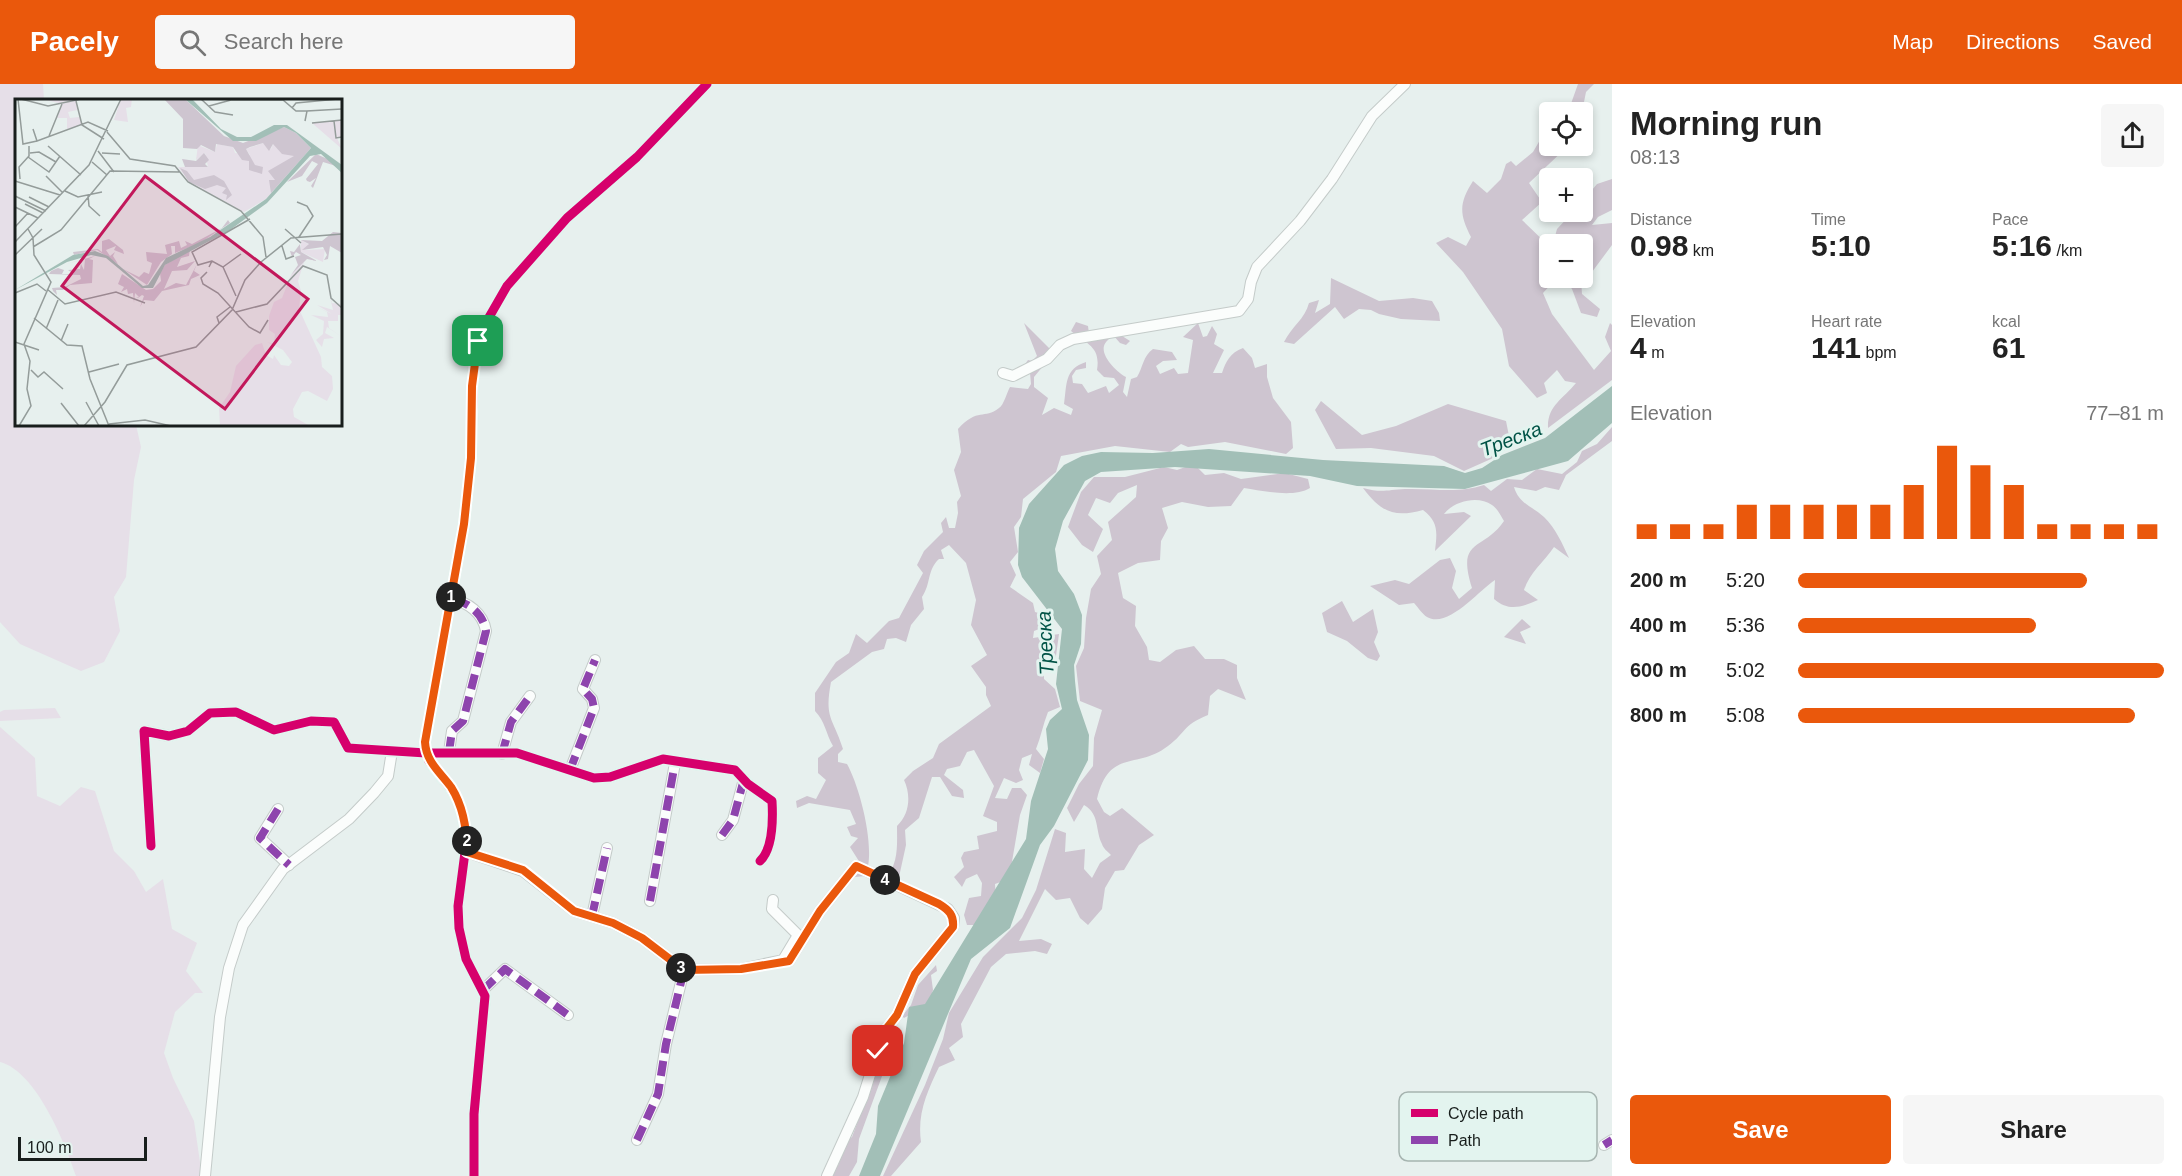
<!DOCTYPE html>
<html lang="en">
<head>
<meta charset="utf-8">
<style>
  body { margin:0; font-family:Arial,sans-serif; background:#f6f6f6; color:#222; height:100vh; display:flex; flex-direction:column; font-size:22px; white-space:nowrap }
  * { box-sizing:border-box; margin:0 }
  p { font-size:20px; color:#767676 }
  .icon { flex:none; width:33px; height:33px; fill:none; stroke:currentColor; stroke-width:2; stroke-linecap:round; stroke-linejoin:round }
  .map { position:relative; flex:1; overflow:hidden }
  .side { display:flex; flex-direction:column; background:#fff; width:570px }
  .side>* { flex:none }
  .fabs { position:absolute; left:1539px; top:18px; display:grid; gap:12px }
  .fabs a { display:grid; place-items:center; width:54px; height:54px; border-radius:6px; background:#fff; box-shadow:0 3px 9px #0003; font-size:30px }
  .scale { position:absolute; left:18px; bottom:15px; width:129px; box-sizing:border-box; padding-left:6px; border:3px solid #181e1c; border-top:0; font-size:16px; line-height:21px; white-space:nowrap; color:#181e1c; -webkit-text-stroke:4px #e3f4ef; paint-order:stroke }
  .pin { position:absolute; display:grid; place-items:center; width:51px; height:51px; color:#fff; margin:-26px; border-radius:12px; box-shadow:0 3px 9px #0006 }
  .km { position:absolute; width:30px; height:30px; margin:-15px; border-radius:50%; background:#222; color:#fff; font-size:16px; line-height:30px; text-align:center }
  .round { display:grid; place-items:center; flex:none; width:63px; height:63px; border-radius:6px; background:#f6f6f6 }
  .overview { display:flex; align-items:center; justify-content:space-between; height:102px; padding:0 18px }
  h1 { font-size:33px; font-weight:600; line-height:45px }
  .stats { display:grid; grid-template-columns:repeat(3,1fr); gap:9px; height:102px; padding:6px 18px }
  .stats div { display:grid; align-content:center }
  .stats b { font-size:30px; font-weight:600 }
  .stats small { font-size:16px; font-weight:400 }
  .stats p { font-size:16px }
  .chart { height:168px; padding:12px 18px }
  .chart p { display:flex; justify-content:space-between }
  .chart svg { width:100%; height:108px; margin-top:6px; stroke:#ea580c; stroke-width:6 }
  .cta { display:flex; gap:12px; margin-top:auto; padding:12px 18px }
  .cta a { flex:1; height:69px; border-radius:6px; background:#ea580c; color:#fff; font-size:24px; font-weight:600; line-height:69px; text-align:center }
  .cta a+a { background:#f6f6f6; color:#222 }
  ul { padding:0 18px; list-style:none; font-size:20px }
  li { display:grid; grid-template-columns:96px 72px 1fr; align-items:center; height:45px }
  li i { height:15px; border-radius:8px; background:#ea580c }
  header { display:flex; align-items:center; gap:36px; box-sizing:border-box; height:84px; padding:0 30px; background:#ea580c; color:#fff }
  header strong { font-size:28px }
  nav { display:flex; gap:33px; margin-inline-start:auto; font-size:21px }
  .search { width:420px; height:54px; background:#f6f6f6; display:flex; align-items:center; gap:15px; box-sizing:border-box; padding:0 21px; border-radius:6px; color:#767676; font-size:22px }
  main { display:flex; flex:1; min-height:0 }
  .map>svg:first-child { display:block }
  .green { fill:#e6dfe8 }
  .forest { fill:#cec5d0 }
  .water { fill:#a2bfb7 }
  .lines { fill:none; stroke-linecap:round; stroke-linejoin:round }
  .minor-casing { stroke:#c4cbc9; stroke-width:12 }
  .minor { stroke:#fbfdfc; stroke-width:10 }
  .quiet { stroke:#8e44ad; stroke-width:8; stroke-dasharray:15 8; stroke-linecap:butt }
  .cycleway-casing { stroke:#e3f4ef; stroke-width:13 }
  .cycleway { stroke:#d6006c; stroke-width:9 }
  .route-casing { stroke:#fff; stroke-width:12 }
  .route { stroke:#ea580c; stroke-width:8 }
  .labels { text-anchor:middle; dominant-baseline:central; stroke-width:6; stroke-linejoin:round; paint-order:stroke }
  .water-label { font-size:20px; font-style:italic; fill:#005346; stroke:#e3f4ef }
  .inset-road { fill:none; stroke:#949c9a; stroke-width:1.5 }
  .view { fill:#c2185b; fill-opacity:0.15; stroke:#c2185b; stroke-width:3 }
  .inset-edge { fill:none; stroke:#181e1c; stroke-width:3 }
  .key { fill:#e3f4ef; stroke:#a6b4b0; stroke-width:1.5 }
  .key-label { font-size:16px; fill:#181e1c }
</style>
</head>
<body>
<header>
<strong>Pacely</strong>
<div class="search"><svg class="icon" aria-label="search" viewBox="0 0 24 24"><circle cx="10" cy="10" r="6"/><path d="M15 15l6 6"/></svg>Search here</div>
<nav><a>Map</a><a>Directions</a><a>Saved</a></nav>
</header>
<main>
<div class="map">
<svg width="1612" height="1092" viewBox="0 0 1612 1092">
  <rect width="100%" height="100%" fill="#e7f0ee"/>
  <g class="green">
    <polygon points="0,0 43,0 44,16 16,16 16,340 136,341 141,363 134,396 126,493 114,513 120,547 104,578 81,587 20,560 0,538"/>
    <polygon points="55,624 61,634 0,637 0,628 4,626"/>
    <path d="M0 643 35 674 37 712 60 722 81 703 95 707 114 767 134 787 146 808 163 795 172 845 197 859 186 887 203 909H195L175 928 164 969 173 994 194 1037 202 1092H76C65 1059 36 987 0 978Z"/>
  </g>
  <g class="forest">
    <polygon points="1578,0 1594,0 1586,8 1582,28 1568,28"/>
    <path d="M1540 56 1550 62H1568L1529 99 1542 118 1522 136 1549 162 1550 194H1557L1543 209 1552 230 1594 286 1611 267 1605 253 1610 239 1612 241V296L1548 344C1547 322 1563 315 1576 299L1565 297 1557 286 1544 299 1547 309 1537 314 1509 282 1502 245 1463 188 1436 159 1448 153 1466 162 1471 153C1459 130 1459 119 1473 97L1487 109 1501 95 1506 80 1511 77 1516 82 1533 68Z"/>
    <polygon points="1612,95 1612,126 1598,133 1592,141 1612,139 1612,161 1592,188 1581,196 1582,210 1600,225 1597,233 1581,229 1572,205 1562,194 1582,194 1582,160 1553,160 1557,145 1573,128 1582,128 1583,117 1597,100"/>
    <path d="M1331 194 1379 217 1413 214 1432 217 1439 229 1440 237 1401 235 1379 230 1371 226 1359 225 1344 235 1335 223 1294 260 1284 258C1292 242 1305 235 1309 219L1319 216 1315 229 1330 220Z"/>
    <path d="M1076 238 1088 242 1089 250 1096 257 1105 249 1119 250 1130 257 1126 261 1120 259 1113 251C1110 254 1105 258 1104 262 1101 273 1118 289 1126 293L1123 308 1127 313 1131 295 1137 293C1143 283 1143 272 1153 265L1172 268 1177 276 1163 277 1156 282 1160 290 1174 284 1178 290 1188 289 1193 256 1183 253 1198 239 1203 253 1207 252 1212 242 1217 250 1214 260 1224 266 1213 289H1222C1226 277 1230 269 1243 264L1252 274 1255 284 1267 280V293L1273 314 1291 338 1293 364 1286 370 1225 358 1188 363 1181 360 1170 368 1115 362 1061 372 1056 388 1023 415 1021 433 1014 443 1018 468 1010 478 1016 491 1010 503 1033 519 1035 528 1042 530 1046 537 1044 543 1034 547 1033 554 1059 550 1055 579 1044 576V595L1055 605 1060 623 1048 628C1043 640 1041 653 1036 665L1044 675 1040 689 1029 681 1032 670 1022 674 1019 686 1023 696 1016 699 1004 694 995 714 1007 715 1012 704H1021L1027 711 1020 731 1009 795 995 800 996 819 981 841H967L964 831 969 814 981 812 982 799 977 790 966 795 962 803 954 793 964 783 961 774 964 768 979 765 977 752 997 747V738L983 732 994 702 974 666 967 668 960 682 947 685 944 691 963 706 964 714 952 712 940 693H932L919 734 905 746 906 761 899 793 885 794C899 781 897 760 897 742 910 730 911 711 904 696L913 687 933 674 939 660 991 622 986 611V603L971 582 987 571 971 541 976 516 966 479 949 461 941 466 944 475H939C927 486 931 500 922 513L924 525 911 541 906 558 896 554 887 555 884 565 872 568 831 598C824 635 833 633 843 665L838 670V678L847 680C860 703 877 768 865 792L855 793 849 788 862 782 850 763 858 754 851 752 847 743 856 740 850 726 809 719 797 724 796 717 807 712 816 715 826 696 818 689V674L833 662C826 650 825 637 815 627V609L836 578 849 569 856 550 867 559 889 537 899 534 923 489 917 481 924 467 943 448 941 439 946 433 949 444H955L958 429 957 418 961 412 954 386 961 368 958 345C978 323 984 336 999 324 1004 321 1007 308 1010 303L1028 305 1031 300 1030 289 1038 284 1021 286 1028 276 1032 277 1037 272 1024 239 1054 269 1034 293V303L1048 314 1042 331 1054 324 1071 331 1073 325 1064 320C1067 301 1064 285 1086 278V284L1076 286 1072 292 1073 299 1082 300 1088 309 1106 302 1109 309 1119 301 1114 294 1104 293 1097 286C1101 262 1086 260 1071 247Z"/>
    <polygon points="1321,317 1362,351 1396,342 1448,320 1506,337 1511,362 1491,375 1464,387 1434,372 1371,364 1336,365 1315,326"/>
    <path d="M1612 343V357L1566 391 1559 406 1545 403 1536 407 1514 403C1519 420 1532 422 1544 433 1556 445 1562 459 1569 474L1554 463C1543 479 1530 488 1524 506L1538 516C1522 523 1509 528 1494 515L1495 496C1478 507 1448 545 1427 533 1422 530 1418 523 1414 519L1399 521 1370 502 1395 496 1409 500 1440 476 1450 474 1456 487 1452 504 1459 515 1472 504C1456 453 1483 468 1504 437 1501 432 1497 424 1492 421 1478 411 1454 417 1444 430L1464 428 1471 432 1435 467C1437 449 1439 438 1423 426 1394 434 1381 428 1363 404 1381 409 1387 406 1405 405 1433 404 1457 410 1484 401L1491 407 1507 395 1522 396 1537 385 1562 390 1577 378 1582 367 1597 360Z"/>
    <path d="M1194 380 1205 391 1224 389 1241 395 1285 389 1308 395 1310 404C1294 414 1263 407 1244 404L1231 422 1208 423 1182 418 1162 424 1168 444 1161 457 1160 476 1138 479 1118 489 1123 514 1136 522 1135 542 1147 563 1149 576 1160 578 1176 566 1194 562 1205 575H1224L1237 581V594L1246 616 1218 605 1210 612 1208 631C1181 642 1187 648 1168 662 1137 686 1109 664 1097 715L1104 728 1110 732 1122 724 1154 751 1139 761 1124 786 1115 787 1105 804 1102 825 1088 841 1080 834 1070 814 1056 816 1045 805 1019 857 1041 855 1052 860 1047 870 1035 867 1006 870 991 883 961 940 963 953 949 964 955 976 939 983C927 1008 917 1030 921 1058L891 1092H883L925 1001 943 955 949 929 983 873 1022 834 1036 806 1055 745 1066 749 1065 768 1085 765 1084 785 1092 794 1100 779 1111 771C1108 768 1103 764 1102 760 1095 746 1100 730 1084 721L1074 738 1067 724 1079 700 1093 682 1094 654 1102 626 1080 617 1076 582 1084 564 1086 534 1091 505 1101 490 1097 472 1112 456 1108 438 1136 413 1137 401 1118 409 1110 419 1096 414 1088 431 1103 445 1093 468 1082 461 1068 443 1081 408 1094 393H1125L1164 383 1177 386Z"/>
    <polygon points="1342,517 1353,538 1373,525 1378,548 1374,558 1380,572 1377,577 1368,574 1347,557 1327,548 1322,529"/>
    <polygon points="1522,535 1531,543 1520,548 1526,560 1504,553"/>
    <polygon points="936,881 937,887 931,891 933,906 929,920 904,934 902,932 911,921 918,901"/>
    <polygon points="885,955 889,973 859,1055 857,1078 849,1092 831,1092 839,1080 841,1061 852,1053 881,976"/>
  </g>
  <polygon class="water" points="1612,302 1612,339 1568,377 1465,405 1357,402 1310,392 1175,383 1101,388 1085,397 1063,437 1055,465 1058,487 1074,510 1082,531 1081,560 1074,581 1075,597 1077,616 1089,651 1088,676 1054,742 1040,761 1010,844 971,875 880,1092 859,1092 876,1050 878,1022 904,959 909,923 925,920 1026,755 1031,717 1048,665 1046,645 1050,636 1062,625 1056,600 1062,545 1022,493 1018,481 1019,444 1029,420 1064,381 1082,372 1101,368 1153,369 1209,365 1323,376 1444,382 1465,389 1482,384 1502,371 1545,354"/>
  <g class="lines">
    <g class="minor-casing">
      <g id="minor">
        <polyline points="1003,289 1013,292 1047,275 1060,261 1073,255 1239,227 1248,215 1251,198 1257,183 1300,137 1332,95 1372,32 1405,0"/>
        <path d="M449 668 452 647 463 637 486 547C483 529 468 518 451 515"/>
        <polyline points="502,670 511,638 530,612"/>
        <polyline points="570,686 594,624 592,615 583,605 595,576"/>
        <polyline points="278,725 260,754 289,781"/>
        <polyline points="722,751 733,736 744,695"/>
        <path d="M151 762 144 647 169 652 188 647 210 629 236 628 274 646 311 637 334 638 348 664 426 669H517L594 694 610 693 663 675 735 686 748 700 772 717C773 735 773 765 760 777"/>
        <polyline points="467,768 523,787 574,827 613,839 642,854 684,886 741,885 783,876 798,851 772,825 773,816"/>
        <polyline points="650,817 675,679"/>
        <polyline points="592,832 607,764"/>
        <polyline points="783,876 789,877 820,827 856,782 948,825 954,834 953,843 915,890 897,931 883,949 863,1013 827,1092"/>
        <polyline points="483,906 505,885 568,931"/>
        <polyline points="637,1056 658,1010 666,960 684,886"/>
        <polyline points="1604,1061 1612,1056"/>
        <polyline points="205,1092 220,933 229,884 243,841 283,785 349,735 374,709 388,692 392,667"/>
        <polyline points="474,1092 474,1030 485,912 466,875 459,844 458,822 467,753 460,721 451,705 429,677 425,658 464,440 471,374 474,280 484,242 507,202 567,134 637,73 707,0"/>
      </g>
    </g>
    <use href="#minor" class="minor"/>
    <g class="quiet">
      <path d="M449 668 452 647 463 637 486 547C483 529 468 518 451 515"/>
      <polyline points="502,670 511,638 530,612"/>
      <polyline points="570,686 594,624 592,615 583,605 595,576"/>
      <polyline points="278,725 260,754 289,781"/>
      <polyline points="722,751 733,736 744,695"/>
      <polyline points="650,817 675,679 681,679"/>
      <polyline points="592,832 607,764"/>
      <polyline points="483,906 505,885 568,931"/>
      <polyline points="637,1056 658,1010 666,960 684,886"/>
      <polyline points="1604,1061 1612,1056"/>
    </g>
    <g class="cycleway-casing">
      <g id="cycleway">
        <path d="M151 762 144 647 169 652 188 647 210 629 236 628 274 646 311 637 334 638 348 664 426 669H517L594 694 610 693 663 675 735 686 748 700 772 717C773 735 773 765 760 777"/>
        <polyline points="474,1092 474,1030 485,912 466,875 459,844 458,822 467,753 460,721 451,705 429,677 425,658 464,440 471,374 474,280 484,242 507,202 567,134 637,73 707,0"/>
      </g>
    </g>
    <use href="#cycleway" class="cycleway"/>
  </g>
  <g class="lines">
    <g class="route-casing">
      <path id="route" d="M478 257 472 302 471 374 464 440 425 658C426 678 440 688 451 703 463 722 467 746 467 768L523 786 574 827 613 839 642 854 684 886 741 885 789 877 820 827 856 782 939 820C949 826 954 831 953 843L915 890 897 931 883 949 878 967"/>
    </g>
    <use href="#route" class="route"/>
  </g>
  <g class="labels">
    <g class="water-label">
      <text transform="translate(1511 355) rotate(-21)">Треска</text>
      <text transform="translate(1045 559) rotate(-93)">Треска</text>
    </g>
  </g>
  <g transform="translate(15 15)">
    <rect width="327" height="327" fill="#e7f0ee"/>
    <path d="M28 0H66L61 2 62 11 53 13 55 19 64 18 67 26 52 30V19H42L47 5ZM106 0H117L116 8 111 9 113 23 99 21ZM327 21V38L322 39 327 50 297 24ZM248 44 256 50 258 45 290 56 251 100 229 113 174 83 163 68H193L190 54 181 61 183 46 200 53 202 45 218 48 220 54 235 56 231 50ZM286 141 295 146 290 151 310 150 308 163 286 153ZM289 163 283 182 286 192 284 210 306 258 307 268 317 277 318 290 312 302 293 292 287 293 278 310 279 318 295 327H205L204 309 215 293 221 267 240 246 247 244 251 256 258 260 259 256 266 266 274 267 277 263 268 251 252 243 259 245 260 235 254 231V217L259 203 267 199 276 176ZM313 189 317 204 327 205V216H323V222H313L314 229 327 238 312 228 310 234 319 239 309 240 307 248 301 241 308 235 309 222 296 216 313 218 312 213 302 208 317 215 302 206 318 211Z" fill="#e6dfe8"/>
    <path d="M149 0H170L209 37 228 44 269 28 281 34 296 49 256 94 254 81H260L253 72 279 57 267 55 258 45 254 52 248 44 235 48 231 50 240 66 248 68 247 75 234 71V62L227 61 218 48 201 45 200 53 186 46 182 50 168 49V20ZM189 54 194 61 190 65 193 68H170L167 60 181 62ZM301 55 315 61 321 65 327 75 321 67 308 63 298 89 296 87 301 79 295 83 292 82 291 80 303 65 297 62 287 77 272 83ZM165 69 172 72 179 81 199 76 209 82 217 96 211 101 212 96 207 94 211 89 202 86 190 90 174 83ZM213 121 215 124 185 144 160 154V147H156L157 155 146 163 132 186 108 170 124 178 129 173 134 175 137 164 132 162 131 153 152 155 150 146 164 142 166 149 172 146 170 142 177 145 207 129ZM318 133 327 134V154L315 147 313 160 309 161 312 156 308 148 287 151 294 145 286 141 307 142ZM94 140 108 151 109 155 99 151 101 147 91 151 95 157 100 153 98 157 103 165 82 151 59 156 58 153 83 150 87 153V142ZM285 145 286 153 302 162 292 160 276 176 283 166 280 158 286 156 281 153 277 158 275 152 279 153ZM175 150 174 157 166 159 162 168 180 162 172 171 157 172 149 190 161 184 171 186 182 165 179 172 185 176 176 180 174 186 147 192 139 202 129 201 125 208 129 197 127 196 123 199H121L124 198 120 194 119 204 118 194 113 195 112 190 106 193 109 188 103 185 107 175 131 191 138 190 146 182 145 174 150 166ZM80 157 74 160 78 161 77 184 55 186 48 191H41L42 196 38 192 37 189 50 188 66 180 65 176 34 175 36 172 43 169 49 171 47 175H59L53 171 65 170 66 165 69 171 70 160 51 165Z" fill="#cec5d0"/>
    <path d="M170 0H177L206 30 222 38H236L259 26H272L327 66V74L306 55 295 57 252 104 215 131 150 166 138 189H127L91 159 76 156 52 163 0 191 58 156 80 152 93 157 128 187 133 186 151 159 195 138 251 100 296 49 281 34 269 28 241 42H218Z" fill="#a2bfb7"/>
    <path class="inset-road" d="M3 0 8 45 22 42M6 0 33 7 66 0M186 0 200 13 218 16M61 2 67 26 89 40M194 7 216 1H268L281 12H292M277 9 281 4 323 0M290 22 292 12 327 10M319 22 321 39 327 38M297 24 327 21M18 30 22 42 73 23 93 32M92 33 115 60 160 67 173 83 226 112 248 138 251 158M34 37 47 5M33 47 66 76M83 52 99 73M15 54 24 53 41 63M87 54 105 55M13 58 34 73 45 57M77 63 92 76M31 77 48 94M5 80 4 68 14 57V47M0 82 45 96M50 92 63 98 87 93M73 96 74 107 85 117M0 97 31 112M14 98 34 108M282 103 292 107 298 117 284 138M10 105 28 114M0 108 23 119M0 128 13 114M270 130 286 144M0 143 74 66 106 0M267 147 271 160 279 157M18 148 46 131 95 72 165 73M0 156 27 130M197 162 183 166 177 153 235 120M194 168 197 162 208 168 221 197M208 168 226 155M192 173 186 179 188 185 203 194 234 228 245 234 253 221M32 190 50 205 101 193 130 204M0 194 22 185 31 192M221 213 252 205 288 167 312 176 316 199 327 209M19 219 52 246 67 247 75 280 94 327M204 224 202 218 215 208M31 230 43 201M46 242 53 225M0 243 24 251M327 250V277M16 271 23 278 29 273 48 290M74 273 104 265M71 303 84 327M46 304 64 327M94 325 130 321 156 327M4 327 16 307 12 290 15 262 9 245 36 183 19 156 18 139 13 130M69 327 90 303 112 266 181 248 217 211 230 181 246 163 276 139 327 135"/>
    <path class="view" d="M130 77 293 200 210 310 47 187Z"/>
    <rect width="327" height="327" class="inset-edge"/>
  </g>
  <rect x="1399" y="1008" width="198" height="69" rx="9" class="key"/>
  <rect x="1411" y="1025" width="27" height="8" fill="#d6006c"/>
  <rect x="1411" y="1052" width="27" height="8" fill="#8e44ad"/>
  <g class="key-label">
    <text x="1448" y="1035">Cycle path</text>
    <text x="1448" y="1062">Path</text>
  </g>
</svg>
<div class="fabs">
<a><svg class="icon" aria-label="locate" viewBox="0 0 24 24"><circle cx="12" cy="12" r="6"/><path d="M12 2v4M12 18v4M2 12h4M18 12h4"/></svg></a>
<a>+</a>
<a>−</a>
</div>
<div class="scale">100 m</div>
<div class="pin" style="left:478px;top:257px;background:#1e9e55"><svg class="icon" aria-label="arrive" viewBox="0 0 24 24"><path d="M6 21V4h12l-3 4 3 4H6"/></svg></div>
<div class="pin" style="left:878px;top:967px;background:#d93025"><svg class="icon" aria-label="check" viewBox="0 0 24 24"><path d="M5 12l5 5 9-10"/></svg></div>
<b class="km" style="left:451px;top:513px">1</b>
<b class="km" style="left:467px;top:757px">2</b>
<b class="km" style="left:681px;top:884px">3</b>
<b class="km" style="left:885px;top:796px">4</b>
</div>
<section class="side">
<div class="overview"><div><h1>Morning run</h1><p>08:13</p></div><a class="round"><svg class="icon" aria-label="share" viewBox="0 0 24 24"><path d="M12 15V3M7 8l5-5 5 5M5 13v7h14v-7"/></svg></a></div>
<div class="stats">
<div><p>Distance</p><b>0.98<small> km</small></b></div>
<div><p>Time</p><b>5:10</b></div>
<div><p>Pace</p><b>5:16<small> /km</small></b></div>
</div>
<div class="stats">
<div><p>Elevation</p><b>4<small> m</small></b></div>
<div><p>Heart rate</p><b>141<small> bpm</small></b></div>
<div><p>kcal</p><b>61</b></div>
</div>
<div class="chart"><p><span>Elevation</span>77–81 m</p>
<svg viewBox="0 0 160 44" preserveAspectRatio="none"><path d="M5 44V38M15 44V38M25 44V38M35 44V30M45 44V30M55 44V30M65 44V30M75 44V30M85 44V22M95 44V6M105 44V14M115 44V22M125 44V38M135 44V38M145 44V38M155 44V38"/></svg>
</div>
<ul>
<li><b>200 m</b>5:20<i style="width:79%"></i></li>
<li><b>400 m</b>5:36<i style="width:65%"></i></li>
<li><b>600 m</b>5:02<i style="width:100%"></i></li>
<li><b>800 m</b>5:08<i style="width:92%"></i></li>
</ul>
<div class="cta"><a>Save</a><a>Share</a></div>
</section>
</main>
</body>
</html>
